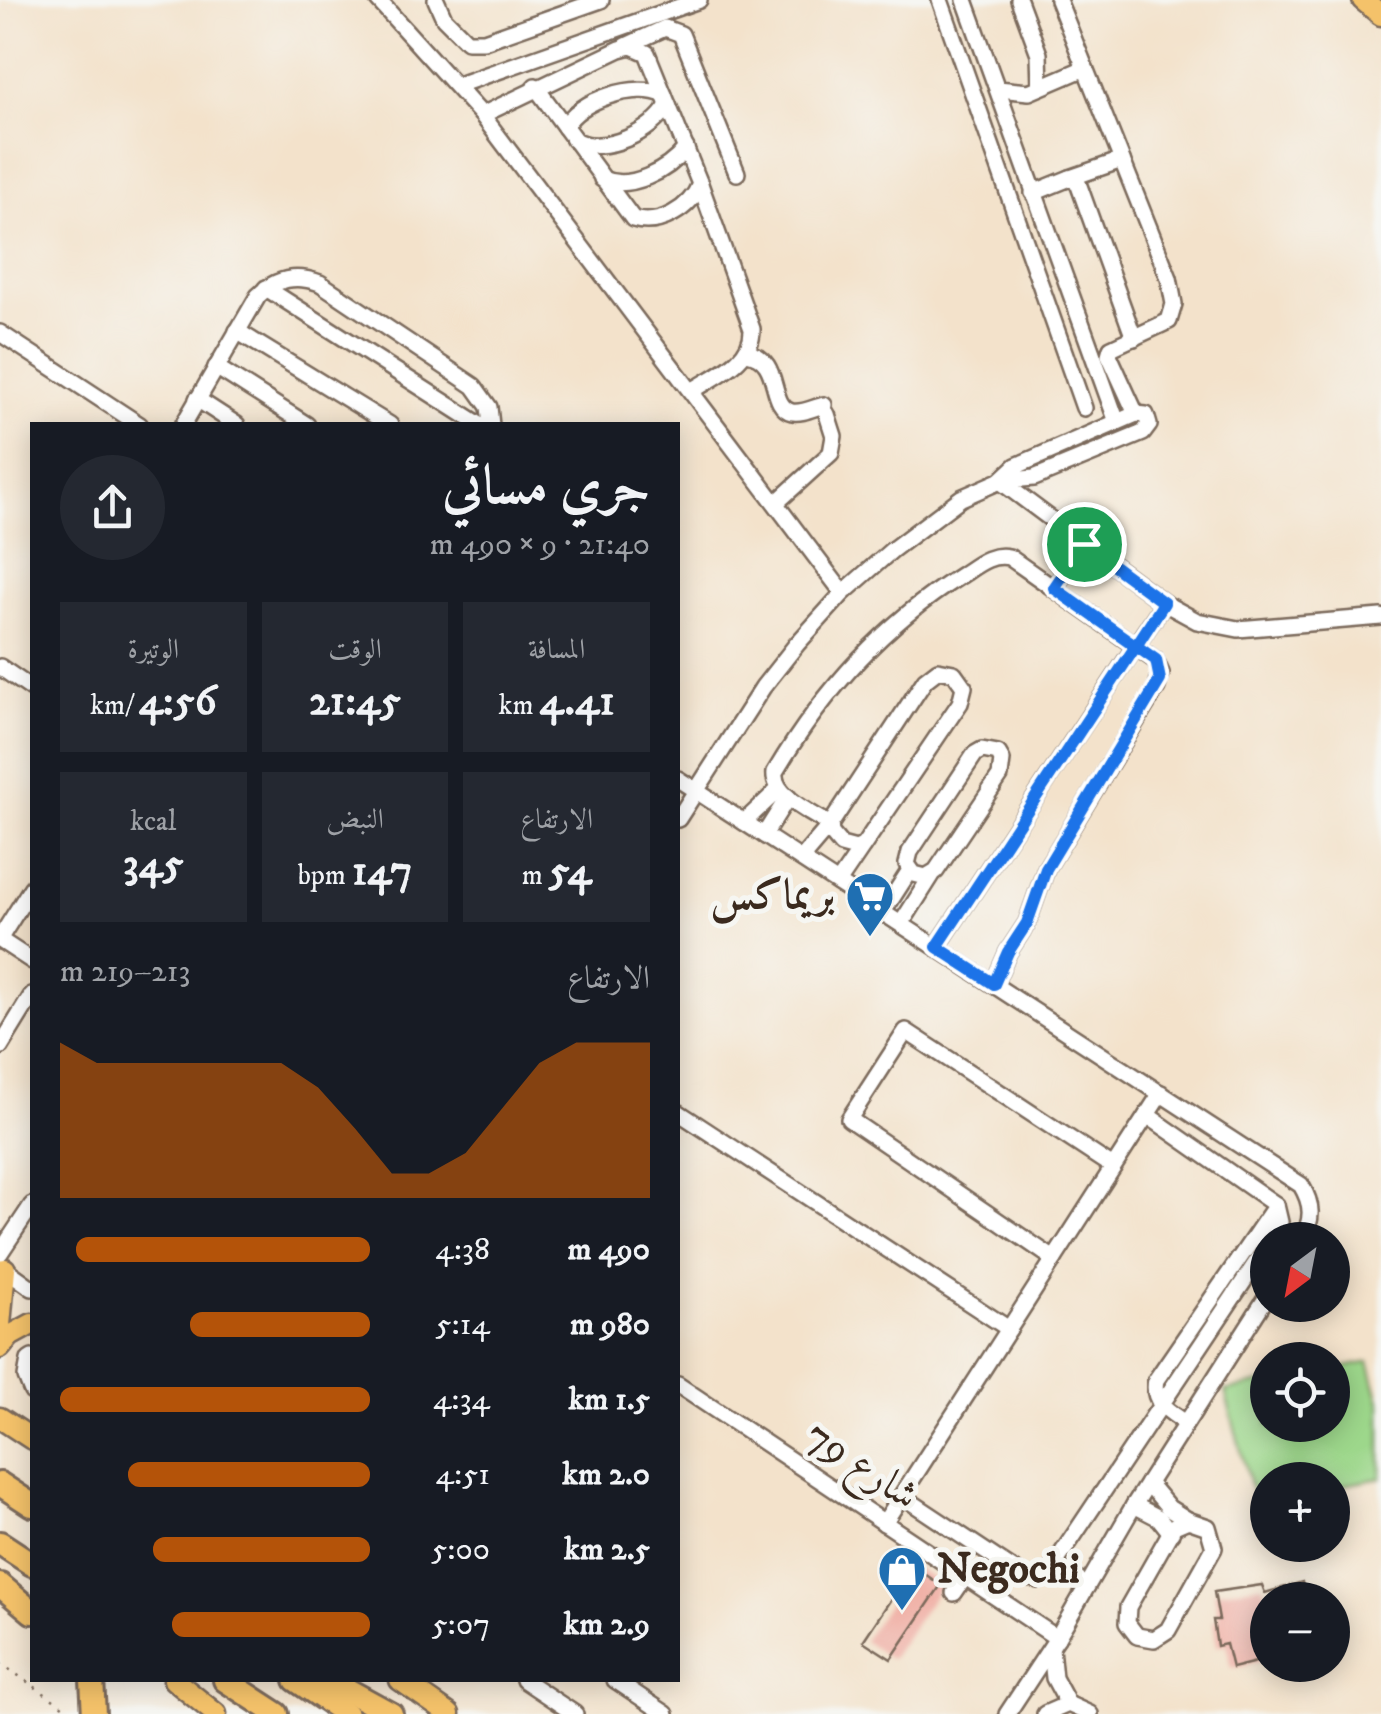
<!DOCTYPE html>
<html lang="ar">
<head>
<meta charset="utf-8">
<style>
  body { margin:0; font-family:"IM FELL DW Pica",Amiri,serif; background:#242831; color:#f1f3f6; direction:rtl; height:100vh; display:flex; flex-direction:column; font-size:38px; white-space:nowrap }
  * { box-sizing:border-box; margin:0 }
  p { font-size:32px; color:#9ea1a6 }
  .icon { flex:none; width:55px; height:55px; fill:none; stroke:currentColor; stroke-width:2; stroke-linecap:round; stroke-linejoin:round }
  .map { position:relative; flex:1; overflow:hidden; direction:ltr }
  .sheet { position:absolute; left:30px; top:422px; width:650px; height:1260px; display:flex; flex-direction:column; background:#171b24; border-radius:0px; box-shadow:0 5px 25px #0003; direction:rtl }
  .sheet>* { flex:none }
  .needle { width:65px; rotate:212deg }
  .tools { position:absolute; left:1250px; top:1222px; display:grid; gap:20px }
  .tools a { display:grid; place-items:center; width:100px; height:100px; border-radius:50%; background:#171b24; box-shadow:0 5px 25px #0003; font-size:50px }
  .pin { position:absolute; display:grid; place-items:center; width:85px; height:85px; color:#fff; margin:-42px; border:5px solid #fff; border-radius:50%; box-shadow:0 2px 10px #0007 }
  .round { display:grid; place-items:center; flex:none; width:105px; height:105px; border-radius:52px; background:#242831 }
  .overview { display:flex; align-items:center; justify-content:space-between; height:170px; padding:0 30px }
  h1 { font-size:55px; font-weight:700; line-height:75px }
  .figures { display:grid; grid-template-columns:repeat(3,1fr); gap:15px; height:170px; padding:10px 30px }
  .figures div { display:grid; align-content:center; border-radius:0px; background:#242831; text-align:center }
  .figures b { font-size:42px; font-weight:700 }
  .figures small { font-size:28px; font-weight:400 }
  .figures p { font-size:28px }
  .chart { height:280px; padding:20px 30px }
  .chart p { display:flex; justify-content:space-between }
  .chart svg { width:100%; height:180px; margin-top:10px; fill:#b45309; opacity:.7 }
  ul { padding:0 30px; list-style:none; font-size:32px }
  li { display:grid; grid-template-columns:160px 120px 1fr; align-items:center; height:75px }
  li i { height:25px; border-radius:12px; background:#b45309 }
  .map>svg:first-child { display:block }
  .green { fill:#9dd78b; stroke:#6c8054; stroke-width:2.5 }
  .building { fill:#f0b0a6 }
  .lines { fill:none; stroke-linecap:round; stroke-linejoin:round }
  .minor-casing { stroke:#7b6a5b; stroke-width:20 }
  .major-casing { stroke:#7b6a5b; stroke-width:25 }
  .highway-casing { stroke:#7b6a5b; stroke-width:28 }
  .path { stroke:#7b6a5b; stroke-width:2.5; stroke-dasharray:2.5 8; stroke-linecap:butt }
  .minor { stroke:#fff; stroke-width:15 }
  .major { stroke:#f4c26a; stroke-width:20 }
  .highway { stroke:#f4c26a; stroke-width:22 }
  .route-casing { stroke:#fff; stroke-width:20 }
  .route { stroke:#1a73e8; stroke-width:12 }
  .labels { text-anchor:middle; dominant-baseline:central; stroke-width:10; stroke-linejoin:round; paint-order:stroke }
  .poi-label { font-size:42px; font-weight:bold; fill:#3b2a1e; stroke:#f6f6f2; text-anchor:end }
  .street-label { font-size:42px; fill:#3b2a1e; stroke:#f6f6f2 }
</style>
</head>
<body>
<div class="map">
<svg width="1381" height="1714" viewBox="0 0 1381 1714">
  <rect width="100%" height="100%" fill="#f6f6f2"/>
  <filter id="ink" filterUnits="userSpaceOnUse"><feTurbulence type="fractalNoise" baseFrequency=".01" numOctaves="2"/><feDisplacementMap in="SourceGraphic" scale="20" xChannelSelector="R" yChannelSelector="G"/><feConvolveMatrix kernelMatrix="1 2 1 2 8 2 1 2 1" color-interpolation-filters="sRGB"/></filter>
  <filter id="wash" filterUnits="userSpaceOnUse"><feTurbulence type="fractalNoise" baseFrequency=".0048" numOctaves="4" result="noise"/><feDisplacementMap in="SourceGraphic" scale="40" xChannelSelector="R" yChannelSelector="G"/><feGaussianBlur stdDeviation="2.25" result="paint"/><feColorMatrix in="noise" values="0 0 0 0 0 0 0 0 0 0 0 0 0 0 0 0 0 1.4 0 .05"/><feComposite in="paint" operator="in"/></filter>
  <g filter="url(#wash)">
    <rect width="100%" height="100%" fill="#f3e2cb"/>
    <polygon class="green" points="1369,1362 1381,1406 1381,1478 1333,1487 1332,1480 1268,1480 1267,1500 1255,1503 1225,1391 1267,1382 1268,1425 1332,1425 1333,1370"/>
    <g id="blocks">
      <g class="building">
        <polygon points="913,1566 941,1585 891,1659 863,1641"/>
        <polygon points="1302,1582 1306,1600 1268,1600 1268,1659 1232,1668 1226,1644 1217,1646 1213,1620 1219,1620 1214,1592 1262,1585 1265,1593"/>
      </g>
    </g>
  </g>
  <g filter="url(#ink)">
    <use href="#blocks" fill-opacity="0" stroke="#7b6a5b" stroke-width="2.5"/>
    <g class="lines">
      <g class="minor-casing">
        <g id="minor">
          <polyline points="378,0 482,115 843,593"/>
          <polyline points="436,0 444,18 467,41 484,41 601,0"/>
          <polyline points="940,0 1084,408"/>
          <polyline points="965,0 1117,422"/>
          <polyline points="1019,0 1039,54 1040,87"/>
          <polyline points="1058,0 1169,278 1174,304 1169,321 1111,348 1109,355 1136,414"/>
          <polyline points="626,46 665,28 681,34 737,173"/>
          <polyline points="458,85 699,0"/>
          <path d="M535 86 633 219C659 227 690 209 700 184"/>
          <polyline points="998,89 1029,92 1085,68"/>
          <path d="M482 115 620 49 631 46 647 53 700 184 752 329C753 361 716 375 692 391"/>
          <path d="M565 127C577 100 638 81 664 95"/>
          <path d="M574 140C603 156 653 132 668 105"/>
          <polyline points="1070,178 1122,160"/>
          <path d="M602 179C630 191 668 171 686 148"/>
          <polyline points="1033,193 1070,178 1078,183 1134,338"/>
          <polyline points="266,288 480,425"/>
          <polyline points="237,331 390,425"/>
          <polyline points="0,333 140,425"/>
          <path d="M747 353C783 359 767 406 792 412 802 414 815 407 824 405"/>
          <polyline points="216,367 307,425"/>
          <polyline points="197,399 237,425"/>
          <path d="M183 425 258 296C276 278 296 274 320 283L474 386 489 407 491 425"/>
          <polyline points="1000,481 1164,603 1197,621 1238,629 1381,617"/>
          <polyline points="776,503 831,453 834,436 827,414"/>
          <polyline points="1054,588 1084,545"/>
          <polyline points="0,667 32,689"/>
          <polygon points="982,750 998,753 1002,760 1000,776 936,871 926,877 914,874 907,864 910,852 975,754"/>
          <path d="M678 779 1301 1185C1313 1205 1313 1219 1302 1240"/>
          <polyline points="678,819 763,687 797,644 843,593 892,550 961,498 1000,481 1016,466 1136,414 1146,415 1149,425 1143,433 1034,478 1000,481"/>
          <polyline points="744,822 778,790"/>
          <polyline points="764,835 788,797"/>
          <path d="M863 846 856 849 841 845 831 833 830 825C812 813 772 796 775 772 822 693 882 625 960 576 976 566 989 553 1009 557L1155 660 1161 673 1157 687 1046 869 1027 923 1008 952 994 984"/>
          <polyline points="801,859 830,825 925,680 938,670 954,673 964,687 960,703 838,883"/>
          <polyline points="883,912 910,870"/>
          <polyline points="901,924 932,875"/>
          <polyline points="0,938 32,887"/>
          <polyline points="0,940 32,961"/>
          <polyline points="937,947 1164,603"/>
          <polyline points="0,1047 32,995"/>
          <polyline points="678,1112 1009,1329"/>
          <polyline points="1147,1115 1276,1205 1280,1222 1271,1240"/>
          <polyline points="0,1253 32,1205"/>
          <polyline points="1054,1259 849,1119 906,1031 1113,1167"/>
          <polyline points="0,1265 32,1288"/>
          <polyline points="32,1358 29,1360 26,1377 32,1392"/>
          <polyline points="678,1385 1057,1638"/>
          <path d="M1186 1423C1169 1411 1151 1403 1156 1380L1276 1205"/>
          <polyline points="1148,1483 1169,1508 1188,1520"/>
          <polyline points="902,1496 1024,1577 1039,1580 1046,1577 1268,1245"/>
          <polyline points="1134,1505 1159,1518 1171,1533"/>
          <polygon points="1188,1520 1208,1527 1214,1548 1168,1630 1154,1639 1137,1636 1127,1623 1128,1607 1174,1526"/>
          <polyline points="884,1523 1161,1093"/>
          <polyline points="1057,1566 1087,1586"/>
          <polyline points="954,1593 965,1577"/>
          <polyline points="1051,1648 1054,1678 1068,1704"/>
          <polyline points="524,1680 575,1714"/>
          <polyline points="615,1680 666,1714"/>
          <polyline points="1007,1714 1057,1638 1134,1505 1268,1295"/>
          <polyline points="1045,1714 1068,1704 1090,1714"/>
        </g>
      </g>
      <g class="major-casing">
        <g id="major">
          <polyline points="1363,0 1381,15"/>
          <polyline points="0,1325 5,1269"/>
          <polyline points="0,1348 10,1336 32,1324"/>
          <polyline points="0,1418 32,1439"/>
          <polyline points="174,1680 216,1714"/>
          <polyline points="400,1680 449,1714"/>
        </g>
      </g>
      <g class="highway-casing">
        <g id="highway">
          <polyline points="0,1484 32,1505"/>
          <polyline points="0,1543 32,1564"/>
          <polyline points="0,1585 32,1612"/>
          <polyline points="92,1680 94,1714"/>
          <polyline points="225,1680 277,1714"/>
          <polyline points="296,1680 346,1714"/>
          <polyline points="329,1680 391,1714"/>
        </g>
      </g>
      <polyline class="path" points="0,1663 73,1713"/>
      <use href="#minor" class="minor"/>
      <use href="#major" class="major"/>
      <use href="#highway" class="highway"/>
    </g>
  </g>
  <g class="lines" filter="url(#ink)">
    <g class="route-casing">
      <polyline id="route" points="1084,544 1164,603 1136,646 1156,660 1160,680 1046,869 1027,923 1008,952 994,984 937,947 1136,646 1054,588 1084,544"/>
    </g>
    <use href="#route" class="route"/>
  </g>
  <defs>
    <g id="supermarket-pin" transform="scale(2.5)"><path d="M0 17L-7.5 6A9.5 9.5 0 1 1 7.5 6Z" fill="#1f6fb2" stroke="#f6f6f2"/><path d="M-6-5.5h2.5l.6 2H6L4.5 2H-2.5L-4.4-4H-6ZM-1.5 3.2a1.3 1.3 0 1 0 .1 0ZM3 3.2a1.3 1.3 0 1 0 .1 0Z" fill="#fff"/></g>
    <g id="shop-pin" transform="scale(2.5)"><path d="M0 17L-7.5 6A9.5 9.5 0 1 1 7.5 6Z" fill="#1f6fb2" stroke="#f6f6f2"/><path d="M-5-2.5h2.3a2.7 3.5 0 0 1 5.4 0H5L5.5 6h-11ZM-1.5-2.5h3a1.5 2.3 0 0 0-3 0Z" fill="#fff"/></g>
  </defs>
  <g fill-rule="evenodd">
    <use href="#supermarket-pin" x="870" y="896"/>
    <use href="#shop-pin" x="902" y="1570"/>
  </g>
  <g class="labels">
    <g class="poi-label">
      <text x="835" y="896">بريماكس</text>
      <text x="937" y="1570" text-anchor="start">Negochi</text>
    </g>
    <g class="street-label">
      <text transform="translate(862 1466) rotate(34)">شارع 79</text>
    </g>
  </g>
</svg>
<div class="tools">
<a><svg class="needle" viewBox="-14 -14 28 28"><path d="M0-13l5 13h-10z" fill="#e53935"/><path d="M0 13l5-13h-10z" fill="#9ea1a6"/></svg></a>
<a><svg class="icon" aria-label="locate" viewBox="0 0 24 24"><circle cx="12" cy="12" r="6"/><path d="M12 2v4M12 18v4M2 12h4M18 12h4"/></svg></a>
<a>+</a>
<a>−</a>
</div>
<div class="pin" style="left:1084px;top:544px;background:#1e9e55"><svg class="icon" aria-label="arrive" viewBox="0 0 24 24"><path d="M6 21V4h12l-3 4 3 4H6"/></svg></div>
<section class="sheet">
<div class="overview"><div><h1>جري مسائي</h1><p>21:40 · 9 × 490 m</p></div><a class="round"><svg class="icon" aria-label="share" viewBox="0 0 24 24"><path d="M12 15V3M7 8l5-5 5 5M5 13v7h14v-7"/></svg></a></div>
<div class="figures">
<div><p>المسافة</p><b>4.41<small> km</small></b></div>
<div><p>الوقت</p><b>21:45</b></div>
<div><p>الوتيرة</p><b>4:56<small> /km</small></b></div>
</div>
<div class="figures">
<div><p>الارتفاع</p><b>54<small> m</small></b></div>
<div><p>النبض</p><b>147<small> bpm</small></b></div>
<div><p>kcal</p><b>345</b></div>
</div>
<div class="chart"><p><span>الارتفاع</span>213–219 m</p>
<svg viewBox="0 0 160 44" preserveAspectRatio="none"><path d="M0 44V6L10 11L20 11L30 11L40 11L50 11L60 11L70 17L80 27L90 38L100 38L110 33L120 22L130 11L140 6L150 6L160 6V44z"/></svg>
</div>
<ul>
<li><b>490 m</b>4:38<i style="width:95%"></i></li>
<li><b>980 m</b>5:14<i style="width:58%"></i></li>
<li><b>1.5 km</b>4:34<i style="width:100%"></i></li>
<li><b>2.0 km</b>4:51<i style="width:78%"></i></li>
<li><b>2.5 km</b>5:00<i style="width:70%"></i></li>
<li><b>2.9 km</b>5:07<i style="width:64%"></i></li>
</ul>
</section>
</div>
</body>
</html>
